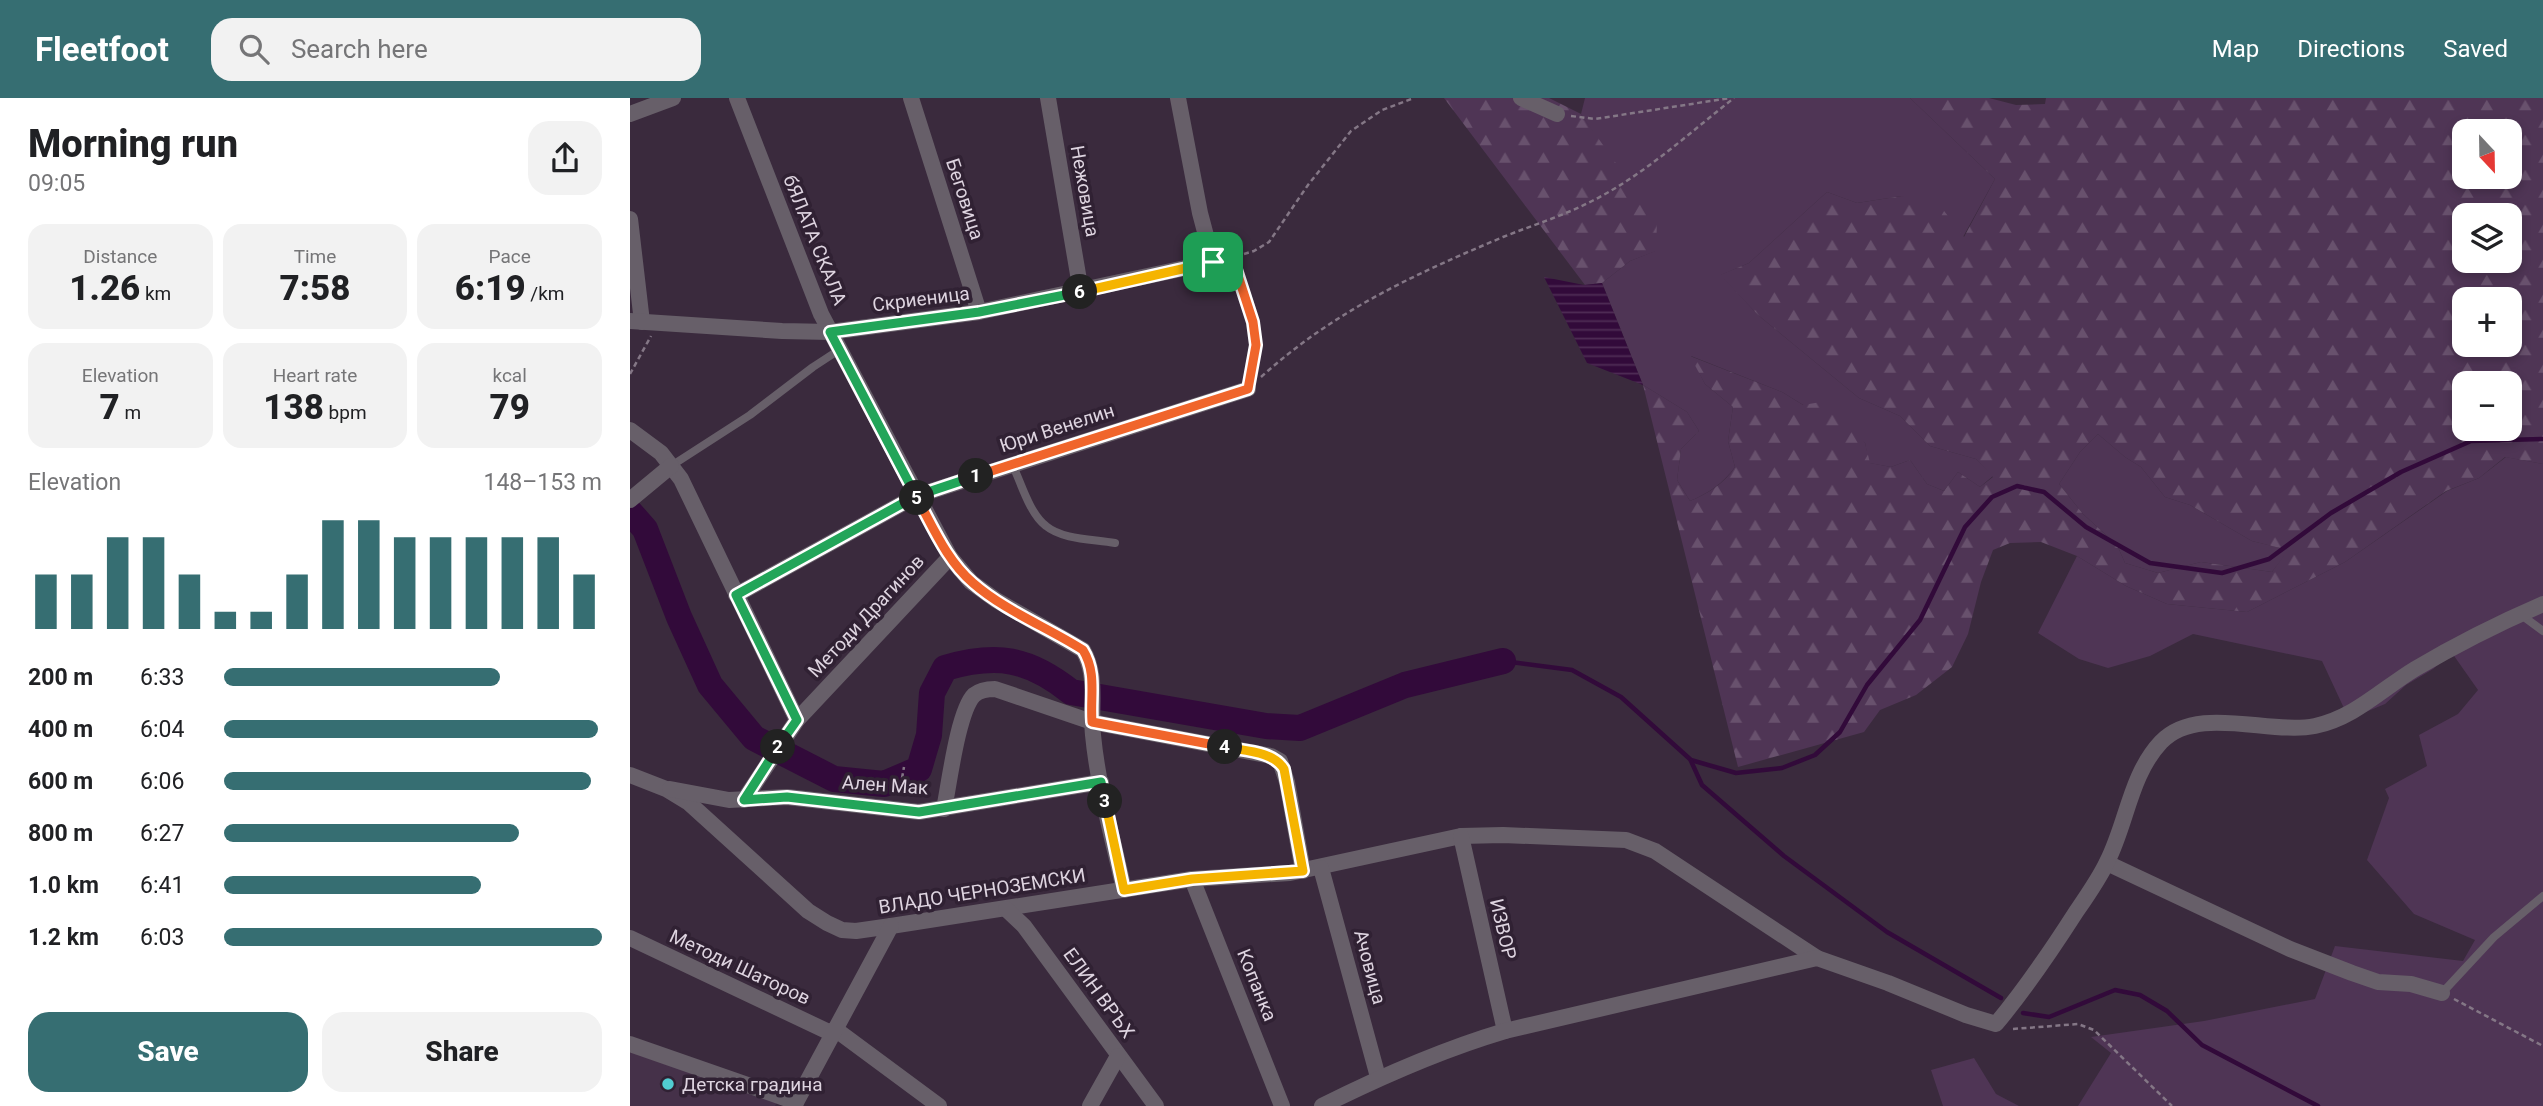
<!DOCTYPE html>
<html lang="en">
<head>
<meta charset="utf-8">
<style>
  body { margin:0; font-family:Roboto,sans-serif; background:#f2f2f2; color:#202124; height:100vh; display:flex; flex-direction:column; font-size:26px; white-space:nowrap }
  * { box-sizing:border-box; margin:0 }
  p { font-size:23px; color:#757577 }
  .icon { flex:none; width:38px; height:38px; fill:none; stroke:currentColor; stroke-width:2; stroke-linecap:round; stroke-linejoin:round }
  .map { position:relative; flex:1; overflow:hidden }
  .panel { display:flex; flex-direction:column; background:#fff; width:630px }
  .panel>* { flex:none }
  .needle { width:46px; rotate:158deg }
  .controls { position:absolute; left:1822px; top:21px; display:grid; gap:14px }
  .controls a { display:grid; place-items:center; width:70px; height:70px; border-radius:14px; background:#fff; box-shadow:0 4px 10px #0003; font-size:35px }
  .pin { position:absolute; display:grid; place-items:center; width:60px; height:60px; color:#fff; margin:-30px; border-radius:14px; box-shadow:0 4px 10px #0006 }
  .km { position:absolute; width:35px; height:35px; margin:-18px; border-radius:50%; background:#222; color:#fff; font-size:19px; line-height:35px; text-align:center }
  .round { display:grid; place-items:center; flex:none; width:74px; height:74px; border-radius:21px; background:#f2f2f2 }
  .overview { display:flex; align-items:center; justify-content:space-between; height:119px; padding:0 28px }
  h1 { font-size:38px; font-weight:800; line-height:52px }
  .figures { display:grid; grid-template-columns:repeat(3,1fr); gap:10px; height:119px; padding:7px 28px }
  .figures div { display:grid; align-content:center; border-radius:18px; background:#f2f2f2; text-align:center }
  .figures b { font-size:35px; font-weight:800 }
  .figures small { font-size:19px; font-weight:400 }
  .figures p { font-size:19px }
  .chart { height:196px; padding:14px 28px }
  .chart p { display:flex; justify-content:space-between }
  .chart svg { width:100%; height:126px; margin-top:7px; stroke:#366e72; stroke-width:6 }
  .cta { display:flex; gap:14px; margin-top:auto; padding:14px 28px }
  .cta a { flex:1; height:80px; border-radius:21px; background:#366e72; color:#fff; font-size:28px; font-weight:800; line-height:80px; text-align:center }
  .cta a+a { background:#f2f2f2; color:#202124 }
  ul { padding:0 28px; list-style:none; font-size:23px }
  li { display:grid; grid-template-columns:112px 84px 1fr; align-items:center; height:52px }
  li i { height:18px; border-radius:9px; background:#366e72 }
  header { display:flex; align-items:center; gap:42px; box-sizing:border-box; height:98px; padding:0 35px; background:#366e72; color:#fff }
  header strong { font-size:33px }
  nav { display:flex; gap:38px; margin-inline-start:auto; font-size:24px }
  .search { width:490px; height:63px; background:#f2f2f2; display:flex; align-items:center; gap:18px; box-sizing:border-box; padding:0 24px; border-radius:21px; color:#757577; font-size:26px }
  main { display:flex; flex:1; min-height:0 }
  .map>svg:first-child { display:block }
  .built { fill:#453149 }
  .green { fill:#4f3555 }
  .forest { fill:url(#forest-firs); fill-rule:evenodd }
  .water { fill:url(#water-rules) }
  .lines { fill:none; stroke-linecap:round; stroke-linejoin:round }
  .stream { stroke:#320a3a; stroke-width:4.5 }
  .river { stroke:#320a3a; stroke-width:26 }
  .path { stroke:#847786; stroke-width:2.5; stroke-dasharray:5 3.5; stroke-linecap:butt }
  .service { stroke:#675f69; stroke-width:8 }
  .minor { stroke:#675f69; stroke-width:16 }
  .split-1-casing { stroke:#fff; stroke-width:14 }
  .split-2-casing { stroke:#fff; stroke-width:14 }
  .split-3-casing { stroke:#fff; stroke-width:14 }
  .split-4-casing { stroke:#fff; stroke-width:14 }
  .split-5-casing { stroke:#fff; stroke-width:14 }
  .split-6-casing { stroke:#fff; stroke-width:14 }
  .split-7-casing { stroke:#fff; stroke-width:14 }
  .split-1 { stroke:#f0652b; stroke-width:9 }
  .split-2 { stroke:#22a559; stroke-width:9 }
  .split-3 { stroke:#22a559; stroke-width:9 }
  .split-4 { stroke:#f5b400; stroke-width:9 }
  .split-5 { stroke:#f0652b; stroke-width:9 }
  .split-6 { stroke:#22a559; stroke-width:9 }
  .split-7 { stroke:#f5b400; stroke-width:9 }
  .poi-dot { fill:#51ccd1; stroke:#302133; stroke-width:2.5 }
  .labels { text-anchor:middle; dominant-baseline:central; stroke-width:7; stroke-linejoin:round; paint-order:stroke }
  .street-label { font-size:19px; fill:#ded4e0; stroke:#302133 }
  .poi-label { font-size:19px; fill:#ded4e0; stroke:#302133; text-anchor:start }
</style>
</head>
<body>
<header>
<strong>Fleetfoot</strong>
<div class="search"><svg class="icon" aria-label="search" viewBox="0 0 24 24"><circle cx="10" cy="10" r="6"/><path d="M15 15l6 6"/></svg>Search here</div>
<nav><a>Map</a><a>Directions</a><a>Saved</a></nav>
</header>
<main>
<section class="panel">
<div class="overview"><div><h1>Morning run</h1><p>09:05</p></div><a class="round"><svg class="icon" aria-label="share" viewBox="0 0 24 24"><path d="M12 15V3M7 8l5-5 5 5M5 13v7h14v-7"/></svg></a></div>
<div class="figures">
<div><p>Distance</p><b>1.26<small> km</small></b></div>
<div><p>Time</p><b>7:58</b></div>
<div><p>Pace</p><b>6:19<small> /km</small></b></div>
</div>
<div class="figures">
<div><p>Elevation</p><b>7<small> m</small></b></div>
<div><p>Heart rate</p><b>138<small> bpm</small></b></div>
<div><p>kcal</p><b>79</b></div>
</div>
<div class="chart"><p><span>Elevation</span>148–153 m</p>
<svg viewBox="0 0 160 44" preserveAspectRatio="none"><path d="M5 44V25M15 44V25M25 44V12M35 44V12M45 44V25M55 44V38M65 44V38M75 44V25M85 44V6M95 44V6M105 44V12M115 44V12M125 44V12M135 44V12M145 44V12M155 44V25"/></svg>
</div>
<ul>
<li><b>200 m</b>6:33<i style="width:73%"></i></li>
<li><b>400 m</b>6:04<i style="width:99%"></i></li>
<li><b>600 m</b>6:06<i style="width:97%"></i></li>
<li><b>800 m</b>6:27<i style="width:78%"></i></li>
<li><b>1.0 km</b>6:41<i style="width:68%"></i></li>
<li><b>1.2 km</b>6:03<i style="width:100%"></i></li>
</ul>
<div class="cta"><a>Save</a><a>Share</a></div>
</section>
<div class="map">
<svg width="1913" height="1008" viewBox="0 0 1913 1008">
  <defs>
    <pattern id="forest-firs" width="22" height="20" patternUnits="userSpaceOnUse" patternTransform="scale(1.75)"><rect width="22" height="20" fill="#4f3555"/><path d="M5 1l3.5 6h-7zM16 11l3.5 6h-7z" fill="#68516d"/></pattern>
    <pattern id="water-rules" width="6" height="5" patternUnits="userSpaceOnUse" patternTransform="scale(1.75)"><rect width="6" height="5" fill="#320a3a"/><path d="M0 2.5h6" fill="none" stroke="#4f2d56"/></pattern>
  </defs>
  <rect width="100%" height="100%" fill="#3a2a3d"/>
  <polygon class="built" points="0,954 147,1004 145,1008 0,1008"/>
  <g class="green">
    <path d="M955 0H1280L1365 81 1333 139 1272 98 1227 105 1197 94 1119 165 1091 177 1128 217 1229 300 1270 318 1300 348 1346 361 1363 378 1350 389 1328 374 1314 393 1297 386 1280 362 1261 369 1239 365 1235 345 1152 294 1061 258 1075 286 1103 309 1098 343 1105 369C1094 385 1077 396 1060 403L1047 382 1051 351 1069 333 1057 314 1013 287 972 185 1000 163 1025 153 979 58 951 16Z"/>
    <polygon points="1468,336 1495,359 1511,369 1535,399 1560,407 1622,443 1659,452 1642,474 1571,464 1528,475 1495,465 1487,447 1453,416 1429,386 1450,354"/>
    <polygon points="1876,359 1913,366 1913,1008 1448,1008 1481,955 1461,939 1574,923 1685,901 1705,848 1833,863 1845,842 1784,816 1737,762 1759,700 1755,691 1797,668 1789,637 1828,616 1848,592 1822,555 1803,571 1776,587 1755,606 1719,621 1692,563 1563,536 1520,558 1478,570 1449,561 1408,535 1447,458 1496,488 1537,506 1617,514 1715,464 1817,393 1849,380"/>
    <polygon points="1344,960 1366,996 1389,1008 1313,1008 1301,972"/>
  </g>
  <g class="forest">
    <polygon points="814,0 919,0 951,16 1027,123 1026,153 1000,163 972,185 955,187"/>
    <path d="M1280 0H1359L1386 7 1415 6 1416 0H1913V366L1875 359 1849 380 1816 393 1715 464 1617 514 1537 506 1496 488 1447 458 1411 444 1380 445 1363 452 1351 484 1338 536 1322 569 1286 597 1250 612 1234 634 1108 669 1013 287 1057 314 1069 333 1051 351 1047 382 1060 403C1077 396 1095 385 1105 369L1098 343 1103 309 1075 286 1060 258 1152 294 1173 307 1197 303 1235 345 1240 365 1261 369 1280 362 1297 386 1314 393 1328 374 1350 389 1363 379 1346 361 1300 348 1270 318 1229 300 1128 217 1090 177 1119 165 1197 94 1227 105 1272 98 1308 105 1334 139 1365 81ZM1834 33H1880V79H1834ZM1834 117H1880V163H1834ZM1880 201V247H1834V201ZM1880 285V331H1834V285ZM1468 336 1495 359 1511 369 1535 399 1560 407 1622 443 1658 452 1642 474 1571 464 1528 475 1495 465 1487 447 1453 416 1429 386 1450 354Z"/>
  </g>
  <polygon class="water" points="914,179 954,187 972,185 1013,287 957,265"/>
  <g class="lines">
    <g class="stream">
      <polyline points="873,563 942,572 991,599 1061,662 1106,675 1152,670 1185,657 1210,634 1237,587 1290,522 1335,429 1362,399 1387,388 1414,394 1456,429 1520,465 1592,475 1639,461 1701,415 1771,374 1841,343 1913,341"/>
      <polyline points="1061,663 1072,687 1154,758 1257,834 1371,900"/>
      <polyline points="1393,915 1419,919 1485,892 1510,897 1537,913 1572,947 1688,1008"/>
    </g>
    <path class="river" d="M0 414 15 431 49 519 80 587 124 640 204 681 254 686 289 671 299 637 302 595 315 570C367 555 398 560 441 594L636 628 670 630 775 587 873 563"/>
    <g class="path">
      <polyline points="941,18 965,21 1100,0"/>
      <polyline points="614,156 624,153 639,144 678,87 721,33 752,12 784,0"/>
      <polyline points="0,276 21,238"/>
      <path d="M631 279C704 213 783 177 873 139 903 127 933 118 962 103 1014 77 1058 36 1104 0"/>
      <polyline points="269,697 274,669"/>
      <polyline points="1824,901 1913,948"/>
      <polyline points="1383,931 1448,926 1464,932 1542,1008"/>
    </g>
    <g class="service">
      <polyline points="583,164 602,159 623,224 626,247 618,291"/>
      <path d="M382 366C391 384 399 415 416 428 433 442 464 441 485 445"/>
      <polyline points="41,368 120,317 183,269 209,252"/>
      <polyline points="1890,516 1913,533"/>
      <polyline points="1812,895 1864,839 1913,798"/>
    </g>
    <g class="minor">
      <path d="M107 0 191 216 320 459 341 484 366 502 453 552C468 578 460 608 463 637 468 689 483 741 494 792"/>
      <polyline points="281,0 349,214"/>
      <polyline points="418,0 451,194"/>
      <polyline points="891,0 927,16"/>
      <polyline points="0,16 43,0"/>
      <polyline points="0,121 12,224"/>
      <polyline points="0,223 152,233 200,234 349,214 583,164 570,115 548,0"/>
      <polyline points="0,332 31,355 51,381 167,622"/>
      <polyline points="0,402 41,368"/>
      <polyline points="106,497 286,398 618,291"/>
      <polyline points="0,677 36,691 59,705 178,813 197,825 212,832 226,833 261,828 562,781 660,775 831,738 873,737 996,742 1025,753 1187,860"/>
      <polyline points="40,691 99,702 157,699 289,714 471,684"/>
      <polyline points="114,702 167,622 320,459"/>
      <path d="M314 711C319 687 328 613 344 597 350 592 357 591 365 591L462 624 641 658 650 663 657 684 673 773"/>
      <polyline points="831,738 875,933"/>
      <polyline points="1477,765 1660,851 1722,875 1748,884 1781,886 1812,895"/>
      <polyline points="691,770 748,979"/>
      <polyline points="562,781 652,1008"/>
      <polyline points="376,811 394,828 526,1008"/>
      <polyline points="0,840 203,936"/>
      <polyline points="205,931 309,1008"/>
      <polyline points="0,946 166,1004"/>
      <polyline points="164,1008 261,828"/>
      <polyline points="460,1008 488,958"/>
      <path d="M692 1008C752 978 811 952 875 933L1187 860 1258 885 1336 917 1366 926C1396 890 1421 853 1446 814 1457 798 1469 781 1477 764 1497 725 1500 677 1531 644 1567 606 1639 637 1685 628 1724 620 1752 591 1785 571 1827 546 1869 525 1913 506"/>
    </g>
  </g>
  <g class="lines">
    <g class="split-1-casing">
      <polyline id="split-1" points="346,378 618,291 626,247 623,224 602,159 583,164"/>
    </g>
    <g class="split-2-casing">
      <polyline id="split-2" points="148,649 167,622 106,497 286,398 346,378"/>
    </g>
    <g class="split-3-casing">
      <polyline id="split-3" points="148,649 114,702 157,699 289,714 471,684 475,703"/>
    </g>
    <g class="split-4-casing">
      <path id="split-4" d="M475 703 494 792 562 781 673 773 654 671C643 653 615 653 595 649"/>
    </g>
    <g class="split-5-casing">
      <path id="split-5" d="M287 400C303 429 317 463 343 485 375 513 417 529 453 552 467 575 460 598 462 624L595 649"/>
    </g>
    <g class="split-6-casing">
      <polyline id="split-6" points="287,400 200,234 349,214 450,194"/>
    </g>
    <g class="split-7-casing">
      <polyline id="split-7" points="450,194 583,164"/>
    </g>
    <use href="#split-1" class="split-1"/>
    <use href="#split-2" class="split-2"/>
    <use href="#split-3" class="split-3"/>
    <use href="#split-4" class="split-4"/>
    <use href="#split-5" class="split-5"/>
    <use href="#split-6" class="split-6"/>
    <use href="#split-7" class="split-7"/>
  </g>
  <circle class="poi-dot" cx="38" cy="986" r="7"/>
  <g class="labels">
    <g class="street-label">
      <text transform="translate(455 93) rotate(80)">Нежовица</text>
      <text transform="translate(335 101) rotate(72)">Беговица</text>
      <text transform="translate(185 142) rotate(68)">бЯЛАТА СКАЛА</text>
      <text transform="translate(291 201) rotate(-7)">Скриеница</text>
      <text transform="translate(427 330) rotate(-18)">Юри Венелин</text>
      <text transform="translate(236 518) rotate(-47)">Методи Драгинов</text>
      <text transform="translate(255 687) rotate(4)">Ален Мак</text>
      <text transform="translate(352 793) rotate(-9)">ВЛАДО ЧЕРНОЗЕМСКИ</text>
      <text transform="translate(873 831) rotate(77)">ИЗВОР</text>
      <text transform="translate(110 869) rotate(25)">Методи Шаторов</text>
      <text transform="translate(740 869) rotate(75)">Ачовица</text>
      <text transform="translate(627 887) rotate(68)">Копанка</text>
      <text transform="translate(469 895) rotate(54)">ЕЛИН ВРЪХ</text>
    </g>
    <g class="poi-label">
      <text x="52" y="986">Детска градина</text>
    </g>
  </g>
</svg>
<div class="controls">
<a><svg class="needle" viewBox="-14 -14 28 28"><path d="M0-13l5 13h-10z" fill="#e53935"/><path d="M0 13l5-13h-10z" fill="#757577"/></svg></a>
<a><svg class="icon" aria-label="layers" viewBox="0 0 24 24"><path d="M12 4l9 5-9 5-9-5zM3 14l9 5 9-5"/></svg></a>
<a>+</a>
<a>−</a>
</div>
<div class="pin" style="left:583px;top:164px;background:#1e9e55"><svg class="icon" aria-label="arrive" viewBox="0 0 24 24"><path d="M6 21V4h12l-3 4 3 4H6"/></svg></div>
<b class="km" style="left:346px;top:378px">1</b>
<b class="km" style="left:148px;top:649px">2</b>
<b class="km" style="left:475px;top:703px">3</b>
<b class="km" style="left:595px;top:649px">4</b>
<b class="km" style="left:287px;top:400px">5</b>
<b class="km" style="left:450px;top:194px">6</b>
</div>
</main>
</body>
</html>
